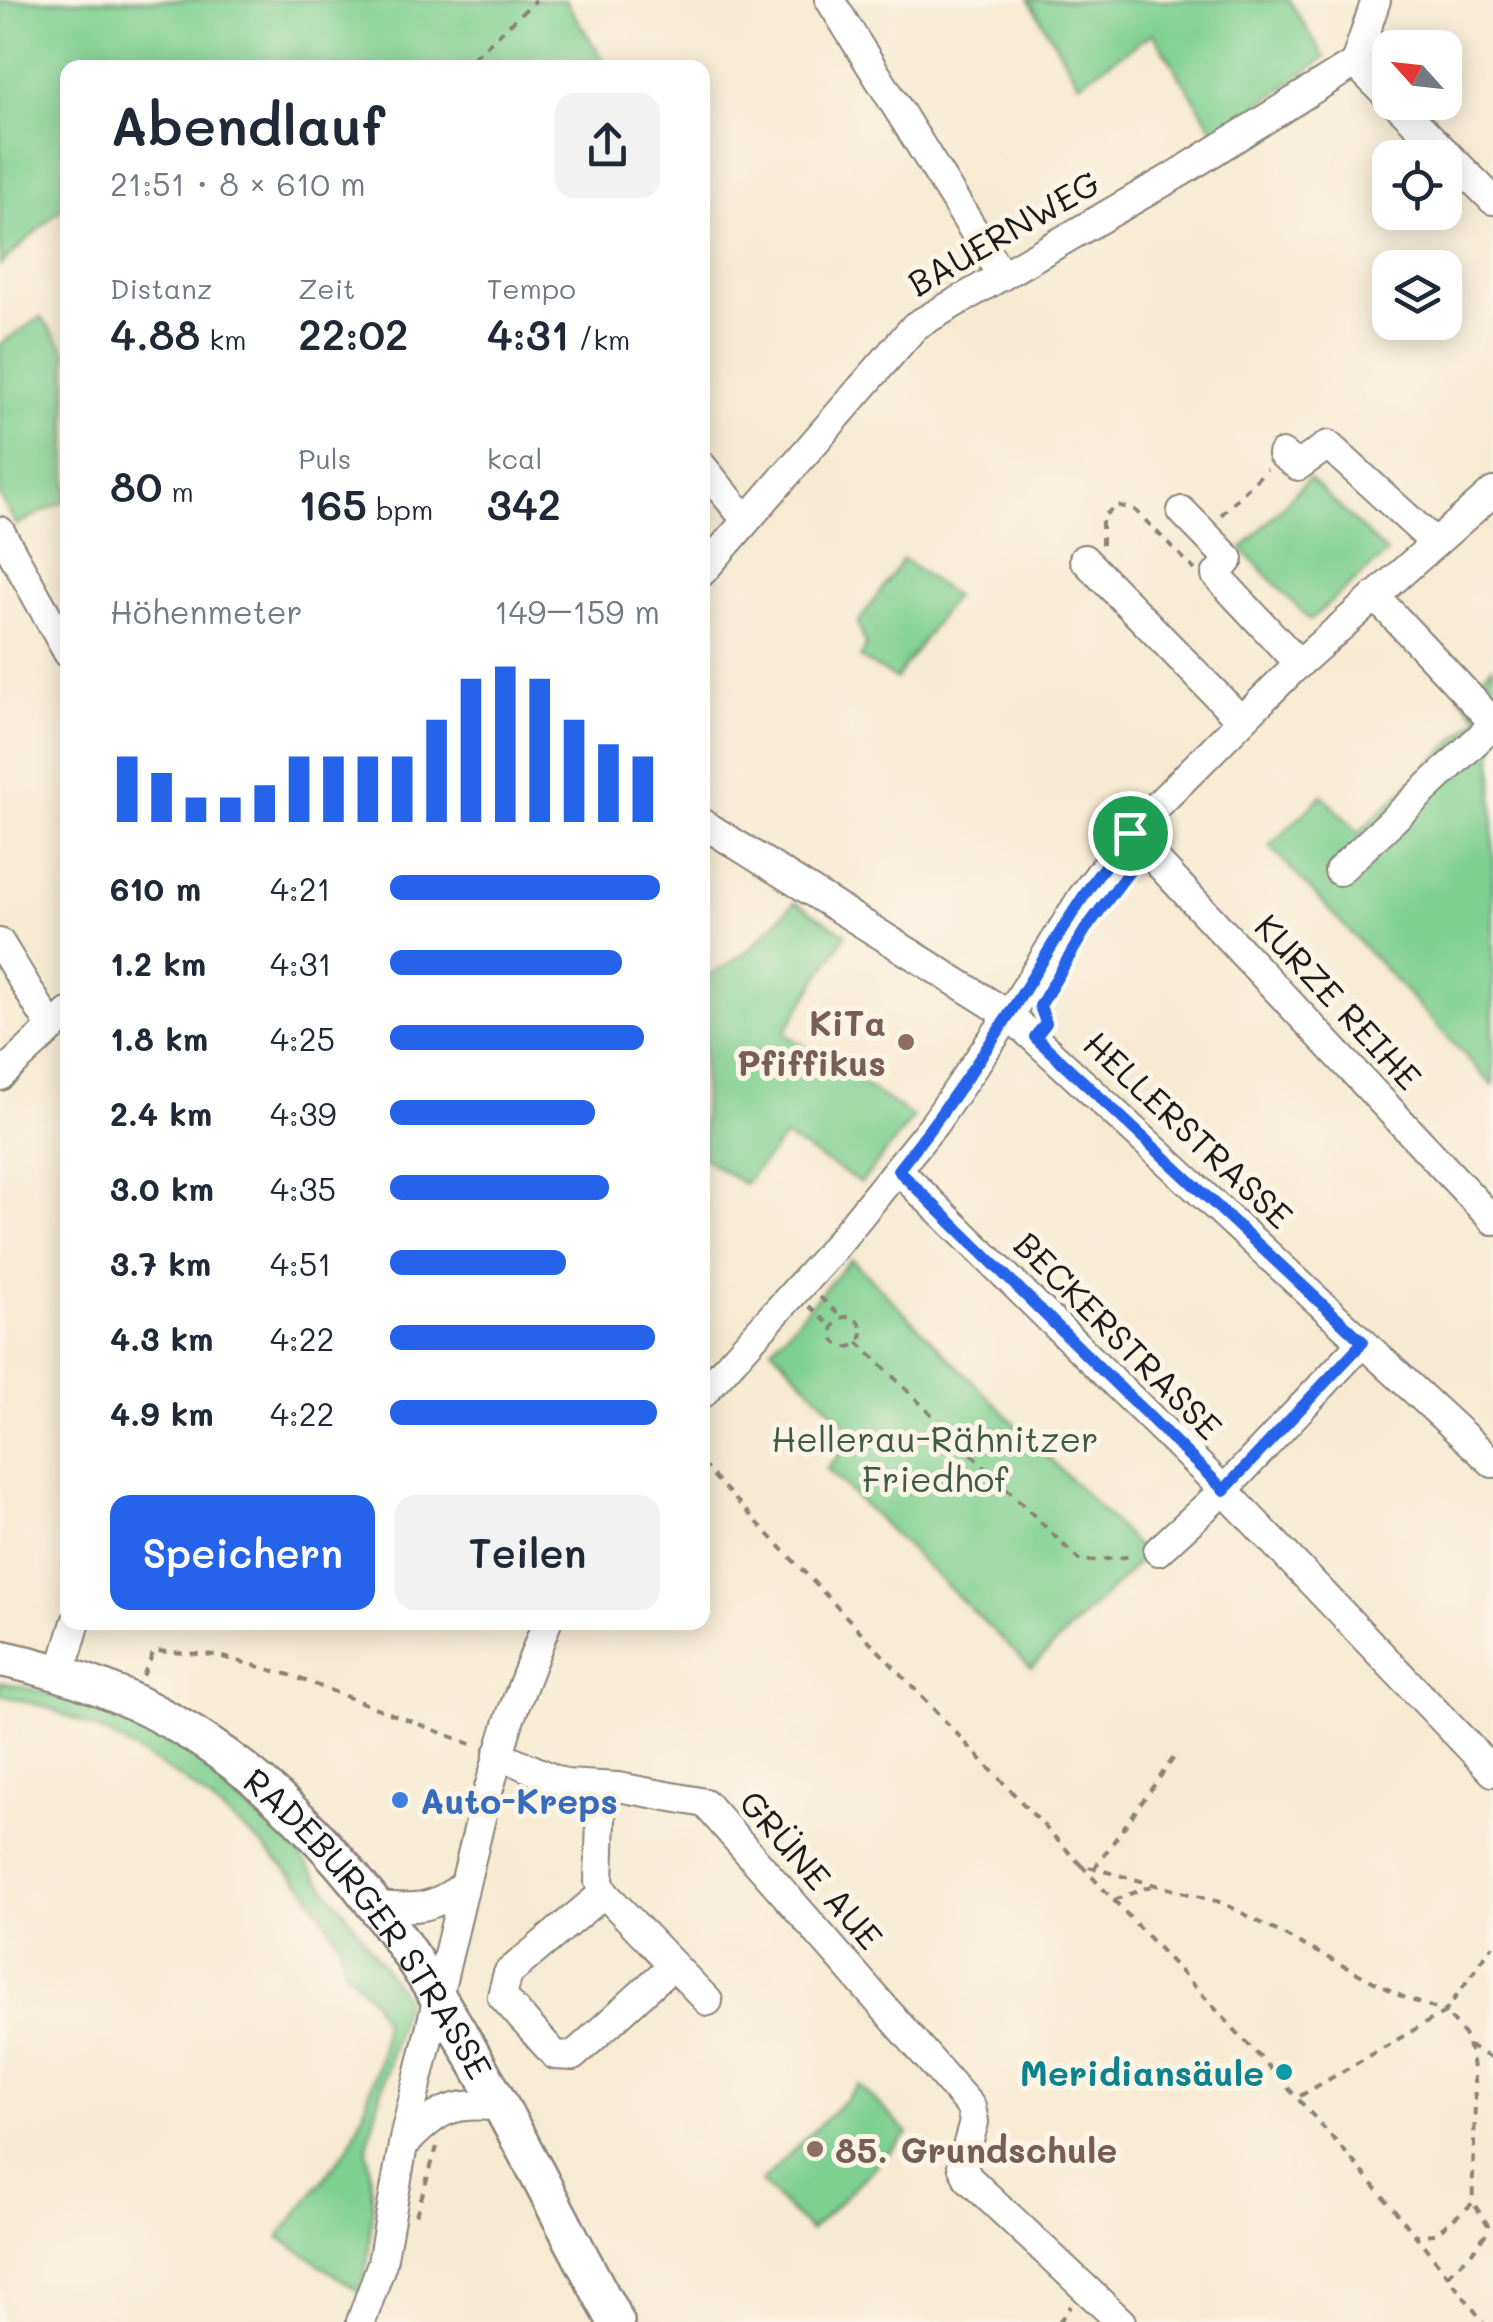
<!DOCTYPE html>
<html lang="de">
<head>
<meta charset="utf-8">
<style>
  body { margin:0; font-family:Mali,sans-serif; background:#f2f2f3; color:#1f2937; height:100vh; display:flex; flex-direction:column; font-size:38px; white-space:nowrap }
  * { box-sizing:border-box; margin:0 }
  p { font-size:32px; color:#747a83 }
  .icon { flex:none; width:55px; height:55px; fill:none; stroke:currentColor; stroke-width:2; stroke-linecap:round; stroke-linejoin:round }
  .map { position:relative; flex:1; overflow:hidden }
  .panel { position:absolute; left:60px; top:60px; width:650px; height:1570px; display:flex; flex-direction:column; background:#fff; border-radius:20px; box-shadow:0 5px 25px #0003 }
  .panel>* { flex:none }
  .needle { width:65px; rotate:297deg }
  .fabs { position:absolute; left:1372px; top:30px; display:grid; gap:20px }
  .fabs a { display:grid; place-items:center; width:90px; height:90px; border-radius:20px; background:#fff; box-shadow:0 5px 25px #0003; font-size:50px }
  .pin { position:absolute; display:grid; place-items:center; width:85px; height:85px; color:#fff; margin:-42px; border:5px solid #fff; border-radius:50%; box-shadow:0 2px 10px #0007 }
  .round { display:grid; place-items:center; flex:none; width:105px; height:105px; border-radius:20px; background:#f2f2f3 }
  .summary { display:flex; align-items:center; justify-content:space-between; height:170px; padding:0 50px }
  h1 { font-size:55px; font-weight:600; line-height:75px }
  .stats { display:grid; grid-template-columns:repeat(3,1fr); gap:15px; height:170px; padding:10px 50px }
  .stats div { display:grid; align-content:center }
  .stats b { font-size:42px; font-weight:600 }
  .stats small { font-size:28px; font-weight:400 }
  .stats p { font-size:28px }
  .chart { height:280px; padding:20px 50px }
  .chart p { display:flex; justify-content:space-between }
  .chart svg { width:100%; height:180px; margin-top:10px; stroke:#2563eb; stroke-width:6 }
  .primary-button { display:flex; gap:20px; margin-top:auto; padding:20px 50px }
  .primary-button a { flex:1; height:115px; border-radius:20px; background:#2563eb; color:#fff; font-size:40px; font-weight:600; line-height:115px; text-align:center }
  .primary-button a+a { background:#f2f2f3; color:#1f2937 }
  ul { padding:0 50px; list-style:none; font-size:32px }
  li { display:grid; grid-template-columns:160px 120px 1fr; align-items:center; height:75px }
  li i { height:25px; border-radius:12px; background:#2563eb }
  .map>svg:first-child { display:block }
  .green { fill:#7dcf90; stroke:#4c7656; stroke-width:2.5 }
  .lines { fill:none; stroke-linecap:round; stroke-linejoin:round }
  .minor-casing { stroke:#898377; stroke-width:32 }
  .major-casing { stroke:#898377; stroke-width:40 }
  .path { stroke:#898377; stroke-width:4; stroke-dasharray:8 8; stroke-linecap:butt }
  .minor { stroke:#fff; stroke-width:28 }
  .major { stroke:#fff; stroke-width:35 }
  .route-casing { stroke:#fff; stroke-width:20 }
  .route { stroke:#2563eb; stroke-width:12 }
  .education-dot { fill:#8d6e63; stroke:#fcf5e5; stroke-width:4 }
  .shop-dot { fill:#3f7fe0; stroke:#fcf5e5; stroke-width:4 }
  .culture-dot { fill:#0f9aa8; stroke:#fcf5e5; stroke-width:4 }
  .labels { text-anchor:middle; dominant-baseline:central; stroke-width:10; stroke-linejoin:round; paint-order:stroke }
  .street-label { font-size:35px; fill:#1c1c1c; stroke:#fcf5e5 }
  .education-label { font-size:35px; font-weight:bold; fill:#785e54; stroke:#fcf5e5; text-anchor:end }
  .park-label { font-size:35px; fill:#3e5b45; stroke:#fcf5e5 }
  .shop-label { font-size:35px; font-weight:bold; fill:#366cbe; stroke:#fcf5e5; text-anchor:start }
  .culture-label { font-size:35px; font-weight:bold; fill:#0d838f; stroke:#fcf5e5; text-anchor:end }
</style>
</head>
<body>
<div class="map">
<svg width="1493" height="2322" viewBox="0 0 1493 2322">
  <rect width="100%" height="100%" fill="#fcf5e5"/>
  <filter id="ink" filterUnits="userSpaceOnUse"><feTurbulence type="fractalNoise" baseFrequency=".01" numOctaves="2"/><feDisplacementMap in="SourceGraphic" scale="20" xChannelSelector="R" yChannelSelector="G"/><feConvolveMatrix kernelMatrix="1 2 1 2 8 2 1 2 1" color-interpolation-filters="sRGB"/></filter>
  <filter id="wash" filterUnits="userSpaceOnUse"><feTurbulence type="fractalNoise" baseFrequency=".0048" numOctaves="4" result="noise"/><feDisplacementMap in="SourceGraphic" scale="40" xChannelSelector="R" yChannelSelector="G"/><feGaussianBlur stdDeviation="2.25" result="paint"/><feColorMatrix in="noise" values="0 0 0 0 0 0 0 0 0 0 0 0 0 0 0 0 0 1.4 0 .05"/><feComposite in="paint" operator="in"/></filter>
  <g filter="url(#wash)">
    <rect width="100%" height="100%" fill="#f6ead2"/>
    <g class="green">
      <polygon points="0,0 565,0 608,67 68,68 67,203 0,265"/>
      <polygon points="1029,0 1289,0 1325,58 1217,135 1153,33 1079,83"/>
      <polygon points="41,317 67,352 67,500 16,525 0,496 0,344"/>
      <polygon points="1309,478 1387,553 1310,620 1242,549"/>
      <polygon points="903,559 954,596 896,679 860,658 866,646 858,623"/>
      <polygon points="1493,666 1493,1086 1270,846 1322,795 1359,833 1479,717 1460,696"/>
      <polygon points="795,902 846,934 784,1033 914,1117 861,1183 785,1137 744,1184 703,1158 703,970 711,975 750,949"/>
      <polygon points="851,1259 1146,1555 1031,1668 827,1469 855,1434 772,1348"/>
      <path d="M0 1682C81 1698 164 1728 229 1781L224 1788 295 1849 347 1914 405 1998 367 2147 373 2202 368 2259 360 2292 279 2237 350 2145 364 2111 381 2051 383 2021 373 2001 344 1968 339 1941 305 1887 252 1836 185 1781 108 1734 47 1707 0 1695Z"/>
      <polygon points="860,2085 908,2134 810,2231 761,2182"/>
    </g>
  </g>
  <g filter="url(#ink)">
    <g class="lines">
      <g class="minor-casing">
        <g id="minor">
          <polyline points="830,0 1002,276"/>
          <polyline points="1355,63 1376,0"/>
          <polyline points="1355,63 1390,98"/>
          <polyline points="1395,102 1493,200"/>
          <polyline points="1282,454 1298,466 1328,445 1435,543"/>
          <polyline points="702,466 746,520"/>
          <polyline points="1182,511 1229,559 1216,575 1299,664"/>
          <polyline points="0,531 68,653"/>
          <polyline points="1084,559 1241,720"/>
          <polyline points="702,572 915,326 1181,172 1355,63"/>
          <polyline points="1375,596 1493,722"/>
          <polyline points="702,823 1009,1015 1493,1463"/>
          <polyline points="1130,833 1493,1220"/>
          <polyline points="1339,871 1493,725"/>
          <polyline points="0,943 51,1027"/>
          <polyline points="0,1076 68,1013"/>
          <polyline points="898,1170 1224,1490 1493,1772"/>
          <polyline points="702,1394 828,1255 934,1124 1009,1015 1083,896 1130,833 1293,669 1493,492"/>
          <polyline points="1158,1551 1224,1490 1363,1342"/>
          <polyline points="61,1672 76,1622"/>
          <polyline points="498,1754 565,1784 618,1787 705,1803 971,2107 974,2122 962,2165 968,2178 1121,2322"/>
          <polyline points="602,1787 599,1882 604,1893 708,2001"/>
          <polyline points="604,1893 508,1973 502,1996 555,2055 573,2056 673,1965"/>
          <path d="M376 1906C416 1909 432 1910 464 1885"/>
          <path d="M403 2146C436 2111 451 2101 499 2107"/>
          <polyline points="361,2322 382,2263 405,2134 484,1805 509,1721 547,1622"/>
        </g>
      </g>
      <g class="major-casing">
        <g id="major">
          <path id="s1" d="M0 1658C346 1729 463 2045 616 2322"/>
        </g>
      </g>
      <g class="path">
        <polyline points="462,68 536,0"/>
        <polyline points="1221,515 1267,469"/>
        <polyline points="1102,545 1102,518 1116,505 1135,510 1195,570"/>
        <polyline points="820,1297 842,1318"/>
        <polyline points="809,1306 832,1327"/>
        <circle cx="847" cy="1332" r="15"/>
        <polyline points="858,1342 1081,1562 1134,1556"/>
        <polyline points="702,1464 1081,1865 1223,1903 1403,1997 1445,2012 1493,1945"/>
        <polyline points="143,1676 154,1651 215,1655 290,1675 476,1746"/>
        <path d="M1081 1865C1219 2014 1362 2159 1483 2322"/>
        <polyline points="1094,1869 1175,1756"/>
        <polyline points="1114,1900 1151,1886"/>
        <polyline points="1469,2046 1493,2059"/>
        <path d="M1300 2096 1445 2012C1453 2021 1465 2032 1468 2044 1481 2085 1471 2158 1473 2203L1435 2234 1417 2235"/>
        <polyline points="416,2215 437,2147"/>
        <polyline points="1448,2275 1472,2252 1485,2235 1488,2225 1474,2204"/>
        <polyline points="1059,2322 1071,2306"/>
      </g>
      <use href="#minor" class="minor"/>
      <use href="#major" class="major"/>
    </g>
  </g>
  <g class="lines" filter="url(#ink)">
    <g class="route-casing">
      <path id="route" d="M1130 833 1145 850 1085 930 1040 1006 1046 1023 1035 1037 1363 1342 1224 1490 898 1170C938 1120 975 1067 1010 1013 1049 952 1084 889 1130 833Z"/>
    </g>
    <use href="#route" class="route"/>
  </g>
  <g class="education-dot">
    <circle cx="906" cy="1042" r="10"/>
    <circle cx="815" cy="2149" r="10"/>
  </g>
  <circle class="shop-dot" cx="400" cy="1800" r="10"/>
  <circle class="culture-dot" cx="1284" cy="2072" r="10"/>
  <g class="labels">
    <g class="street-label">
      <text transform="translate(1003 232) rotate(-30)">BAUERNWEG</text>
      <text transform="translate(1339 1001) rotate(47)">KURZE REIHE</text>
      <text transform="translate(1189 1129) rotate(43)">HELLERSTRASSE</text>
      <text transform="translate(1119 1335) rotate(45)">BECKERSTRASSE</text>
      <text transform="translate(812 1869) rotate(49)">GRÜNE AUE</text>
      <text stroke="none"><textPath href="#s1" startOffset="470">RADEBURGER STRASSE</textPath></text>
    </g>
    <g class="education-label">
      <text x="886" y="1022">KiTa<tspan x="886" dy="40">Pfiffikus</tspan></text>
      <text x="835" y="2149" text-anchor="start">85. Grundschule</text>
    </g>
    <g class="park-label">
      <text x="935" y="1438">Hellerau-Rähnitzer<tspan x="935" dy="40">Friedhof</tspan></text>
    </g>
    <g class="shop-label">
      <text x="420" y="1800">Auto-Kreps</text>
    </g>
    <g class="culture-label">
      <text x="1264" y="2072">Meridiansäule</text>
    </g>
  </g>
</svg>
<div class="fabs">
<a><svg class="needle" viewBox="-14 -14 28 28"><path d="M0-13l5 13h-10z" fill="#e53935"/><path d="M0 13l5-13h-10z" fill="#747a83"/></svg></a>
<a><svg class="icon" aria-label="locate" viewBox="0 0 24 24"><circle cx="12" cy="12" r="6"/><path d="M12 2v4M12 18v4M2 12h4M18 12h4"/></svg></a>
<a><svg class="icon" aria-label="layers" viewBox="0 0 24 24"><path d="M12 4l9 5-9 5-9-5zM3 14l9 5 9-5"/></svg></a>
</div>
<div class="pin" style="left:1130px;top:833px;background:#1e9e55"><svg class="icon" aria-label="arrive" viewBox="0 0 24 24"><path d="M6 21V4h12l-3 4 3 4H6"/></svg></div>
<section class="panel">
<div class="summary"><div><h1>Abendlauf</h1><p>21:51 · 8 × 610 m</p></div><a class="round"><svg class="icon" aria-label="share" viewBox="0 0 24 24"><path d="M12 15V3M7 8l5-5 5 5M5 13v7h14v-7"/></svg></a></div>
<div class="stats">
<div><p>Distanz</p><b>4.88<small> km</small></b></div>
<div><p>Zeit</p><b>22:02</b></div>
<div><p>Tempo</p><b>4:31<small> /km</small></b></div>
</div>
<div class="stats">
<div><b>80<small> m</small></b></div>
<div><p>Puls</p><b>165<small> bpm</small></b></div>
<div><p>kcal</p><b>342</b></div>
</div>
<div class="chart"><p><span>Höhenmeter</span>149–159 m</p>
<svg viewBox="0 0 160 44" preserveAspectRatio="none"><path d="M5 44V28M15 44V32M25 44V38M35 44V38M45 44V35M55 44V28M65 44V28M75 44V28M85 44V28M95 44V19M105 44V9M115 44V6M125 44V9M135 44V19M145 44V25M155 44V28"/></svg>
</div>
<ul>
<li><b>610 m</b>4:21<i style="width:100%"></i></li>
<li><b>1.2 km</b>4:31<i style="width:86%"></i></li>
<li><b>1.8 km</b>4:25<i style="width:94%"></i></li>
<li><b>2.4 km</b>4:39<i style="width:76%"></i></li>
<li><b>3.0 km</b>4:35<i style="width:81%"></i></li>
<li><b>3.7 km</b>4:51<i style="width:65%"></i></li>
<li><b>4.3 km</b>4:22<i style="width:98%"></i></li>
<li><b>4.9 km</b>4:22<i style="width:99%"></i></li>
</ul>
<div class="primary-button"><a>Speichern</a><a>Teilen</a></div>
</section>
</div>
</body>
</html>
